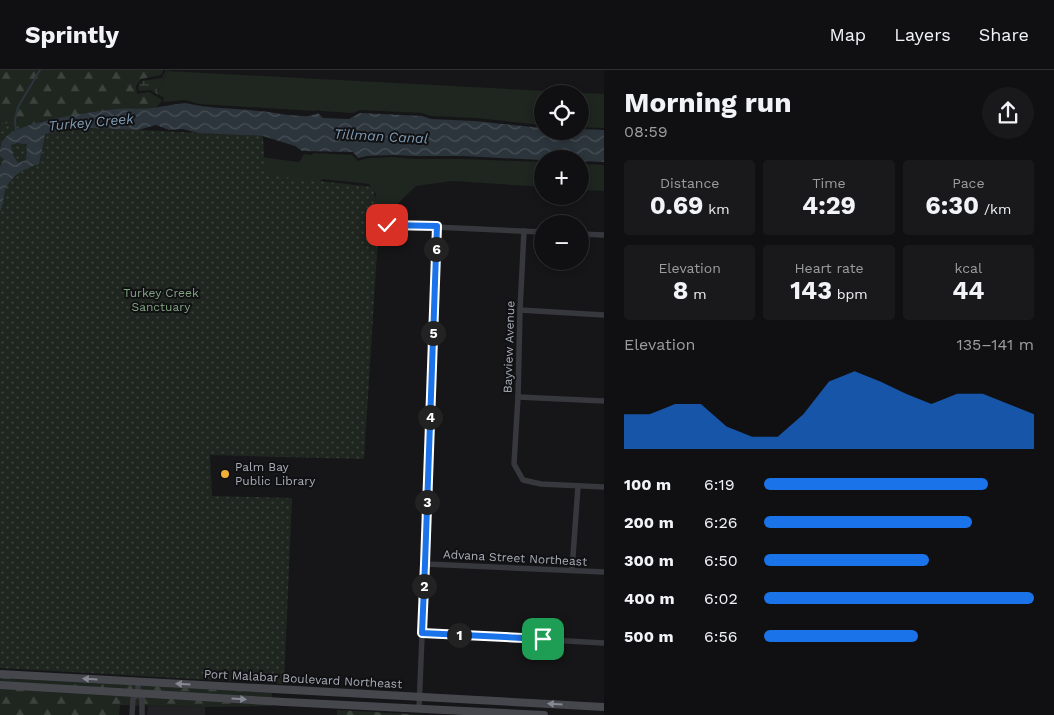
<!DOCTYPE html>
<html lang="en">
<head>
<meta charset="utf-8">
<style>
  body { margin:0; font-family:"Work Sans",sans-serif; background:#19191b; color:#f1f3f6; height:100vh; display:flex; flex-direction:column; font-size:19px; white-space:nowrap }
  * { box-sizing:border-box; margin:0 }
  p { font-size:16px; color:#9c9d9f }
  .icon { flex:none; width:28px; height:28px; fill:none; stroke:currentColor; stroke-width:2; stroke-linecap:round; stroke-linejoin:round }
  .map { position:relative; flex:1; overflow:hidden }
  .drawer { display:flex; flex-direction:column; background:#101012; width:450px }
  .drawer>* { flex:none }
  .fabs { position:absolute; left:534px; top:15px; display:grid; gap:10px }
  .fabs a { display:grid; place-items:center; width:55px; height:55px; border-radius:50%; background:#101012; box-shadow:0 2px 8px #0003,0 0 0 1px #303032; font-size:25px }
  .pin { position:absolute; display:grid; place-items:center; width:42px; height:42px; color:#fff; margin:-21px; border-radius:10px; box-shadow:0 2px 8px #0006 }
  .km { position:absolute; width:25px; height:25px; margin:-12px; border-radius:50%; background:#222; color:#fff; font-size:14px; line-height:25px; text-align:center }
  .round { display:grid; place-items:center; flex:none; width:52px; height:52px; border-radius:26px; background:#19191b }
  .headline { display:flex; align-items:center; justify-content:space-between; height:85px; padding:0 20px }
  h1 { font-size:28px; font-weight:700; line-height:38px }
  .stats { display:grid; grid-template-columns:repeat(3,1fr); gap:8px; height:85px; padding:5px 20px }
  .stats div { display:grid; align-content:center; border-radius:5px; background:#19191b; text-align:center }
  .stats b { font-size:25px; font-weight:700 }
  .stats small { font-size:14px; font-weight:400 }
  .stats p { font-size:14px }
  .chart { height:140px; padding:10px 20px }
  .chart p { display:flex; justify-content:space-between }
  .chart svg { width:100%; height:90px; margin-top:5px; fill:#1a73e8; opacity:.7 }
  ul { padding:0 20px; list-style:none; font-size:16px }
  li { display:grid; grid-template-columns:80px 60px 1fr; align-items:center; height:38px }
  li i { height:12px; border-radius:6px; background:#1a73e8 }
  header { display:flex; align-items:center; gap:30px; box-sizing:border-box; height:70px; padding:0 25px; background:#101012; border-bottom:1px solid #303032 }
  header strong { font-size:24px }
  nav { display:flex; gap:28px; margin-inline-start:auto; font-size:18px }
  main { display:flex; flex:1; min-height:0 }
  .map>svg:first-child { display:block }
  .built { fill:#222225 }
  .green { fill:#1e261f }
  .forest { fill:url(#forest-firs) }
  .wetland { fill:url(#wetland-marsh) }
  .park { fill:url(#park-dots) }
  .water { fill:url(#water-waves); fill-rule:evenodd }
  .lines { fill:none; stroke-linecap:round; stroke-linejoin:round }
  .stream { stroke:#2c353c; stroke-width:2 }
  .street { stroke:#37383d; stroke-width:5.5 }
  .secondary { stroke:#45474d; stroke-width:8 }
  .oneway { fill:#858993 }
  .route-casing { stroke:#fff; stroke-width:10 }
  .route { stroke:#1a73e8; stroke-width:6 }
  .poi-dot { fill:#f2b134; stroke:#111113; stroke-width:2 }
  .labels { text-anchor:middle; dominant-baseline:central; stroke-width:4; stroke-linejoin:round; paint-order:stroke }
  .park-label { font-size:12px; fill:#7fa381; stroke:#111113 }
  .street-label { font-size:12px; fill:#a8adb8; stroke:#111113 }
  .poi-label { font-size:12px; fill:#a8adb8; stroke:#111113; text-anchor:start }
  .water-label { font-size:14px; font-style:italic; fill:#7f9bb3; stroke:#111113 }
</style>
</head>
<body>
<header>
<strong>Sprintly</strong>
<nav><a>Map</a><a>Layers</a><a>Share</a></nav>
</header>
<main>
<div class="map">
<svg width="604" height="645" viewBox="0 0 604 645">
  <defs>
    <pattern id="forest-firs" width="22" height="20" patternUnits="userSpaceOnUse" patternTransform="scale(1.25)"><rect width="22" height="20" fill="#1e261f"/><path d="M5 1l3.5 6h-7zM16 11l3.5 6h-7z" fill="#3c433d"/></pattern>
    <pattern id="wetland-marsh" width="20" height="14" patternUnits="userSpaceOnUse" patternTransform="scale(1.25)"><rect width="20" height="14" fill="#1e261f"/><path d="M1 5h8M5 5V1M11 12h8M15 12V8" fill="none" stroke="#3c433d"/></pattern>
    <pattern id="park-dots" width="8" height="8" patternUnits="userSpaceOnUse" patternTransform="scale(1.25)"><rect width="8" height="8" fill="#1e261f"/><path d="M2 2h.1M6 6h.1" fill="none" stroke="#3c433d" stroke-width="1.8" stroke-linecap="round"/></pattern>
    <pattern id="water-waves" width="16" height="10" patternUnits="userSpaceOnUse" patternTransform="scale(1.25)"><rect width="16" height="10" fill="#2c353c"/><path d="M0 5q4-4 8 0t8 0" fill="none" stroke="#485056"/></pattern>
  </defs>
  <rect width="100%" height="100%" fill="#161618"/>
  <polygon class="built" points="148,636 205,637 205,645 147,645"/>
  <g class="green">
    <polygon points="168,1 604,24 604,58 580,57 580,24 542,24 542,55 476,48 431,46 422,43 361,40 353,43 320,41 318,40 315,41 199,34 185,30 163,32 164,28 159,25 157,21"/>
    <polygon points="158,82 254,86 298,92 300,91 304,84 311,85 314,83 352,85 358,91 368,88 393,87 415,89 463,89 542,92 542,117 452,111 416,116 393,138 372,138 376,124 369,114 323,109 321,110 308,139"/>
    <polygon points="580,94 604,95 604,121 580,120"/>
  </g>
  <g class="forest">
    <polygon points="0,0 163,0 161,5 141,9 136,16 137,24 149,22 162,30 156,38 116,39 41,51 0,76"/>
    <polygon points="0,607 272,623 272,628 0,612"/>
    <polygon points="0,618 272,634 272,636 205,637 120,635 119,645 0,645"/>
    <polygon points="337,640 427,645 337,645"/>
  </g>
  <polygon class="wetland" points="166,0 168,0 157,21 159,25 150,20 139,21 138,17 142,11 162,8"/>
  <polygon class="park" points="0,53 263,66 265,105 373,117 379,151 364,389 210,385 212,426 292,428 284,614 0,598"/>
  <path class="water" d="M185 33C209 39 235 38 259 41 274 42 288 46 303 46 308 47 313 45 318 43L323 48 349 49 360 43 422 46 431 49 475 51 542 58V61H580V59L604 60V92L580 91V89H542V90L463 86H415L393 85 367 86 358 88 353 82 302 81 295 76 263 66 198 63 183 59 169 60 156 55 138 60 77 57 45 64 39 94C25 98 13 104 6 118 3 125 4 134 0 142V97L4 89 0 86C0 79 0 74 5 68 19 51 93 42 116 39 128 38 142 39 154 38 164 36 175 34 185 33ZM17 73 27 74 26 90 18 93 13 85 11 75Z"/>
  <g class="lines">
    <polyline class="stream" points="16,64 15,50 18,37 40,0"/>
    <g class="street">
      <polyline points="370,154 542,162"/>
      <polyline points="524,161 520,240 518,327 514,394 523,410 541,414 604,417"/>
      <polyline points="580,164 604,165"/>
      <polyline points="520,240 604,245"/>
      <polyline points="518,327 604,331"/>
      <polyline points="425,494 604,502"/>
      <polyline points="572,500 578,416"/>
      <polyline points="422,563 604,573"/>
      <polyline points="138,623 142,629 142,645"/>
      <polyline points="419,638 425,494 437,156"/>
      <polyline points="132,645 133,629 138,623 138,611"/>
    </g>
    <g class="secondary">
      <polyline points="0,604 604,637"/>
      <polyline points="0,615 285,632 544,645"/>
    </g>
  </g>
  <defs><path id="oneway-solid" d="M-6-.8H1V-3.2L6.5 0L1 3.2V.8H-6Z" transform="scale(1.25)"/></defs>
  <g class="oneway">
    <use href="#oneway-solid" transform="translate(90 609) rotate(-177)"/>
    <use href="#oneway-solid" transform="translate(183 614) rotate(-176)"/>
    <use href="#oneway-solid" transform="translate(239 629) rotate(4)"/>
    <use href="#oneway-solid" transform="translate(555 634) rotate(-177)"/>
  </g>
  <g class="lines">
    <g class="route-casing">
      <polyline id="route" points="387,155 437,156 425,494 422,563 543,569"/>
    </g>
    <use href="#route" class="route"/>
  </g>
  <circle class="poi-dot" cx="225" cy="404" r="5"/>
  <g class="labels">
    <g class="park-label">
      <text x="161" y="223">Turkey Creek<tspan x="161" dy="14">Sanctuary</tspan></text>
    </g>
    <g class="street-label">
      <text transform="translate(509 277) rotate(-88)">Bayview Avenue</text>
      <text transform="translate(515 488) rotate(3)">Advana Street Northeast</text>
      <text transform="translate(303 609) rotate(3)">Port Malabar Boulevard Northeast</text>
    </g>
    <g class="poi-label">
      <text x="235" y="397">Palm Bay<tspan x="235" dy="14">Public Library</tspan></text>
    </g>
    <g class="water-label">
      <text transform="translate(91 52) rotate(-5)">Turkey Creek</text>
      <text transform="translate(381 66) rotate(3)">Tillman Canal</text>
    </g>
  </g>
</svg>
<div class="fabs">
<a><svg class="icon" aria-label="locate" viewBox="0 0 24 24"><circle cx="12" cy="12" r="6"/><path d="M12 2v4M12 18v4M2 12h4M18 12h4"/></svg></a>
<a>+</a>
<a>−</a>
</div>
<div class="pin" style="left:543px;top:569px;background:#1e9e55"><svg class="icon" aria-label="arrive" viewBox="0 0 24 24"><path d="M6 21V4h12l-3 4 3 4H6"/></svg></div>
<div class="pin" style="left:387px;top:155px;background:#d93025"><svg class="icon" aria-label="check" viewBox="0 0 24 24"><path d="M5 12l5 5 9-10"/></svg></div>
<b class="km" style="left:459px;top:565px">1</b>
<b class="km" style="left:424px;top:516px">2</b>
<b class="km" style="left:427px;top:432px">3</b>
<b class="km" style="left:430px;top:347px">4</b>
<b class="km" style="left:433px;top:263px">5</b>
<b class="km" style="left:436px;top:179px">6</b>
</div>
<section class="drawer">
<div class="headline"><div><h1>Morning run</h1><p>08:59</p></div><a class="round"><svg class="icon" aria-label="share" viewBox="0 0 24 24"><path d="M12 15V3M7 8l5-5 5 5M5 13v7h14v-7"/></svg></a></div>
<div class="stats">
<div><p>Distance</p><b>0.69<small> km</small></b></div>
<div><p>Time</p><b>4:29</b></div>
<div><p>Pace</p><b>6:30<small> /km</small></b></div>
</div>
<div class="stats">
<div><p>Elevation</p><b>8<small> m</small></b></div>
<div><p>Heart rate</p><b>143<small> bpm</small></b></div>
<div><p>kcal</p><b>44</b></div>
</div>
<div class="chart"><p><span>Elevation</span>135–141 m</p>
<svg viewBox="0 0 160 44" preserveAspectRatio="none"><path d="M0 44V27L10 27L20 22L30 22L40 33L50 38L60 38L70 27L80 11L90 6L100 11L110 17L120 22L130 17L140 17L150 22L160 27V44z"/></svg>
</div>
<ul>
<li><b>100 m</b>6:19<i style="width:83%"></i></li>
<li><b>200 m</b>6:26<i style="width:77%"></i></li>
<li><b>300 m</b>6:50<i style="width:61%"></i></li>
<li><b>400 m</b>6:02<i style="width:100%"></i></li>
<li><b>500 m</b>6:56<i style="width:57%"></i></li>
</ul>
</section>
</main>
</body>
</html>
